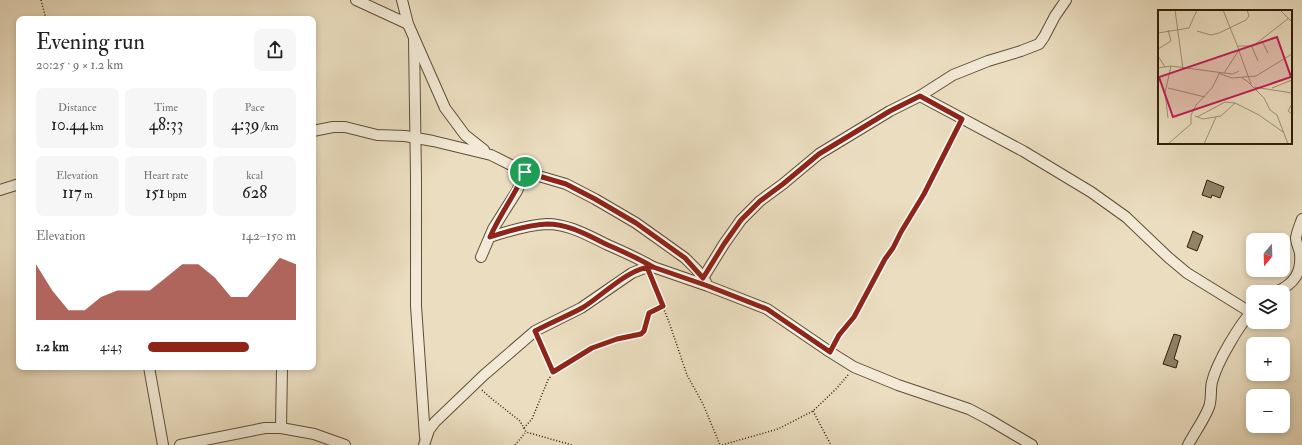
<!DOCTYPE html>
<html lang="en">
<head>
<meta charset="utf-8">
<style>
  body { margin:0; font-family:"IM FELL Double Pica",serif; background:#f6f6f6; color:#202124; height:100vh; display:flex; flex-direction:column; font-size:15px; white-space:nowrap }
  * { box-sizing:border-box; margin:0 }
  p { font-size:13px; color:#757577 }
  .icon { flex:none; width:22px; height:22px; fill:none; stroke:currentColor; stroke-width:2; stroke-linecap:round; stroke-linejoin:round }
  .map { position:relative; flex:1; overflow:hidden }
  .panel { position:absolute; left:16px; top:16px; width:300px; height:354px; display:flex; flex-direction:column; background:#fff; border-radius:8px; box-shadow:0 2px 6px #0003 }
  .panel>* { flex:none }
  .needle { width:26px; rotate:199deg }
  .tools { position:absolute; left:1246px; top:233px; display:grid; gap:8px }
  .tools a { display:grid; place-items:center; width:44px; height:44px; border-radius:8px; background:#fff; box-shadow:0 2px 6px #0003; font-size:20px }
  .pin { position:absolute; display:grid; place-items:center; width:34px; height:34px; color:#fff; margin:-17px; border:2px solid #fff; border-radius:50%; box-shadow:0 1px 4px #0007 }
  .round { display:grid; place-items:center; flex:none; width:42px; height:42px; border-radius:8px; background:#f6f6f6 }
  .overview { display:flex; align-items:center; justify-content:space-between; height:68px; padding:0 20px }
  h1 { font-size:22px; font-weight:600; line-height:30px }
  .stats { display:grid; grid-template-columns:repeat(3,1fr); gap:6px; height:68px; padding:4px 20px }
  .stats div { display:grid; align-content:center; border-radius:8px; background:#f6f6f6; text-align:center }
  .stats b { font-size:17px; font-weight:600 }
  .stats small { font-size:11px; font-weight:400 }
  .stats p { font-size:11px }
  .chart { height:112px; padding:8px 20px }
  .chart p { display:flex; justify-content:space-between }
  .chart svg { width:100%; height:72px; margin-top:4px; fill:#8f2418; opacity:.7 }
  ul { padding:0 20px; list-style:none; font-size:13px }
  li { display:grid; grid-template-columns:64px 48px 1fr; align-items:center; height:30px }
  li i { height:10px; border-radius:5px; background:#8f2418 }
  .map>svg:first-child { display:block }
  .building { fill:#918268; stroke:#301e08 }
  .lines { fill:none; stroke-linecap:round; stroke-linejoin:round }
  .street-casing { stroke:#5f4e36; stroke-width:12 }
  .path { stroke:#301e08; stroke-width:1.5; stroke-dasharray:1 2; stroke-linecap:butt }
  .street { stroke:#f2ead6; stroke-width:10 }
  .route-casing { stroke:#fff; stroke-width:8 }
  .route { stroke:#8f2418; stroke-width:5 }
  .inset-road { fill:none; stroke:#a09176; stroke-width:1 }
  .view { fill:#c2185b; fill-opacity:0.15; stroke:#c2185b; stroke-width:2 }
  .inset-edge { fill:none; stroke:#301e08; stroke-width:2 }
</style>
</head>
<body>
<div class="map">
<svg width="1302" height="445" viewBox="0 0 1302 445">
  <rect width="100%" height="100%" fill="#ebdec0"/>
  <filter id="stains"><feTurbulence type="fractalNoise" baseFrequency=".005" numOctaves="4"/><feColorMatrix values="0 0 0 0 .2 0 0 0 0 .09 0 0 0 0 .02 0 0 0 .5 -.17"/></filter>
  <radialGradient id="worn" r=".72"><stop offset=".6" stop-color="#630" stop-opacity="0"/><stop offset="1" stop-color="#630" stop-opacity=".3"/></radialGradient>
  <g class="building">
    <polygon points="1207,180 1224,187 1220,198 1212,195 1211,198 1202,195"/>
    <polygon points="1193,231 1203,236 1197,251 1187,247"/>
    <polygon points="1174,334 1181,336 1174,359 1178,361 1176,368 1163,364"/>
  </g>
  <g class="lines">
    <g class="street-casing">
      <g id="street">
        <polyline points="356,0 408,24"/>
        <polyline points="402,0 408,24 445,108 465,135 484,150"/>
        <polyline points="414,39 416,178 416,306 425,437"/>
        <polyline points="920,96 1023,151 1091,192 1126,217 1169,258 1187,273 1250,312"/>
        <polyline points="313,131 333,127 345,127 377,135 405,136 433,141 491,155 525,172 566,184 595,199 636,223 685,258 697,270 706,282"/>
        <polyline points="0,190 19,184"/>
        <path d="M490 237C508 231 528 225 547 224 569 224 589 236 608 245 624 252 638 258 653 267"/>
        <polyline points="481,257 493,229 517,191 525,172"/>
        <polyline points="703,278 724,244 741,220 760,201 783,184 819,154 890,111 920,96 953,75 988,61 1021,51 1039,44 1044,37 1055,16 1066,0"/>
        <path d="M1276 292C1294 284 1302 273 1300 253 1299 248 1296 243 1296 238 1297 231 1300 225 1302 219"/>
        <polyline points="149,367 163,445"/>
        <polyline points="281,428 282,367"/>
        <polyline points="180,445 265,428 281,428 314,434 345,445"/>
        <polyline points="424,445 429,430 435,422 484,375 535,331 581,308 632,273 647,267 653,267 708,286 767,309 830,352 854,367 898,385 969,409 988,419 1032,445"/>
        <path d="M1188 445C1195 432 1204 420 1209 407 1212 399 1210 390 1212 382 1217 362 1239 325 1253 310"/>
      </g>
    </g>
    <g class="path">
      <polyline points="41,0 46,19"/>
      <polyline points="651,277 669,322 687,375 703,404 720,445"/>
      <polyline points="539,339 553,373"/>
      <path d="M835 343C840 333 848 326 854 317L885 259 893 248 901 232 935 174 958 127"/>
      <polyline points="482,390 492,399 520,421 526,432 572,445"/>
      <polyline points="813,411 831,445"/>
      <polyline points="524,428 532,419 548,380 553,373 592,348 617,339 641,334 644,331 649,313 663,306"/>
      <polyline points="515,445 525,433"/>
      <polyline points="722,445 778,429 813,411 837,388 848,375"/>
    </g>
    <use href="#street" class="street"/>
  </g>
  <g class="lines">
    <g class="route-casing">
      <path id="route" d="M525 172C515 195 500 214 490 237 508 231 528 225 547 224 569 224 589 236 608 245 624 252 638 258 653 267 630 266 601 297 582 308 567 316 550 323 535 331L553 372 592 348 617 339 641 334 644 331 649 313 663 306 647 267H653L708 286 767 309 830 352 839 335 854 317 885 259 893 248 901 232 924 194 962 119 920 96 890 111 819 154 783 184 760 201 741 220 724 244 703 278 685 258 636 223 595 199 566 184 525 172"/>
    </g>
    <use href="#route" class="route"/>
  </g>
  <g transform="translate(1158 10)">
    <rect width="134" height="134" fill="#ebdec0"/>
    <path class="inset-road" d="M17 0 25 59M122 0 134 12M39 21 53 25 61 23 88 10 91 6 89 0M0 23 31 18 39 0M104 31 110 43M80 36H95L131 8M94 37 100 51M0 39 13 31 10 20M81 41 93 74M0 46 7 57M0 58 13 56 66 63 81 40 65 0M60 63 74 68 98 66 134 44M66 63 75 64 81 61M84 68 89 71 106 88 112 100 119 105 130 134M96 77 134 83M10 78 47 87M114 78 134 70M134 94 130 101 134 104M37 106 45 109 63 106 77 93 101 105 125 122M39 107 67 92 77 93M10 108 7 83 13 56M10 134 33 114V105L38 95 54 78 61 64M46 134 58 107"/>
    <path class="view" d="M119 27 133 67 15 107 1 67Z"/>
    <rect width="134" height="134" class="inset-edge"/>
  </g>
  <rect width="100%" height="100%" filter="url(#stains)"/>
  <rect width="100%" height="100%" fill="url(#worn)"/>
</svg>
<div class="tools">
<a><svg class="needle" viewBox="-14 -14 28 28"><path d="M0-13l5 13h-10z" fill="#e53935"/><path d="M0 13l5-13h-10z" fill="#757577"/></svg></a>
<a><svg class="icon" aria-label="layers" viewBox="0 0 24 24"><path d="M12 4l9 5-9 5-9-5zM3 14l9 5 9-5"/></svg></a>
<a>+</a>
<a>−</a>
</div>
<div class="pin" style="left:525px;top:172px;background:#1e9e55"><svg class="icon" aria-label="arrive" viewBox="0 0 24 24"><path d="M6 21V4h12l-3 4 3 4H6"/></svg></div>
<section class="panel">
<div class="overview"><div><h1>Evening run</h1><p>20:25 · 9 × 1.2 km</p></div><a class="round"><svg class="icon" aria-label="share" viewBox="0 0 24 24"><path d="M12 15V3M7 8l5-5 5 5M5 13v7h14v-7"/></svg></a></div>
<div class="stats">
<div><p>Distance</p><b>10.44<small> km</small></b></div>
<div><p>Time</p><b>48:33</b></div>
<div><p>Pace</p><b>4:39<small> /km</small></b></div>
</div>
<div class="stats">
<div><p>Elevation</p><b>117<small> m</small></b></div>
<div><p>Heart rate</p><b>151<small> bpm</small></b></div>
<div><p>kcal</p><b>628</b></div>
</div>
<div class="chart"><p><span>Elevation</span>142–150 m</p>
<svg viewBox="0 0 160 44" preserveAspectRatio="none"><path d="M0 44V10L10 26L20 38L30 38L40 30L50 26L60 26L70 26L80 18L90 10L100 10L110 18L120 30L130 30L140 18L150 6L160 10V44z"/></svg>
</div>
<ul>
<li><b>1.2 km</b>4:43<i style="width:68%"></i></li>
</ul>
</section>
</div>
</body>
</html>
